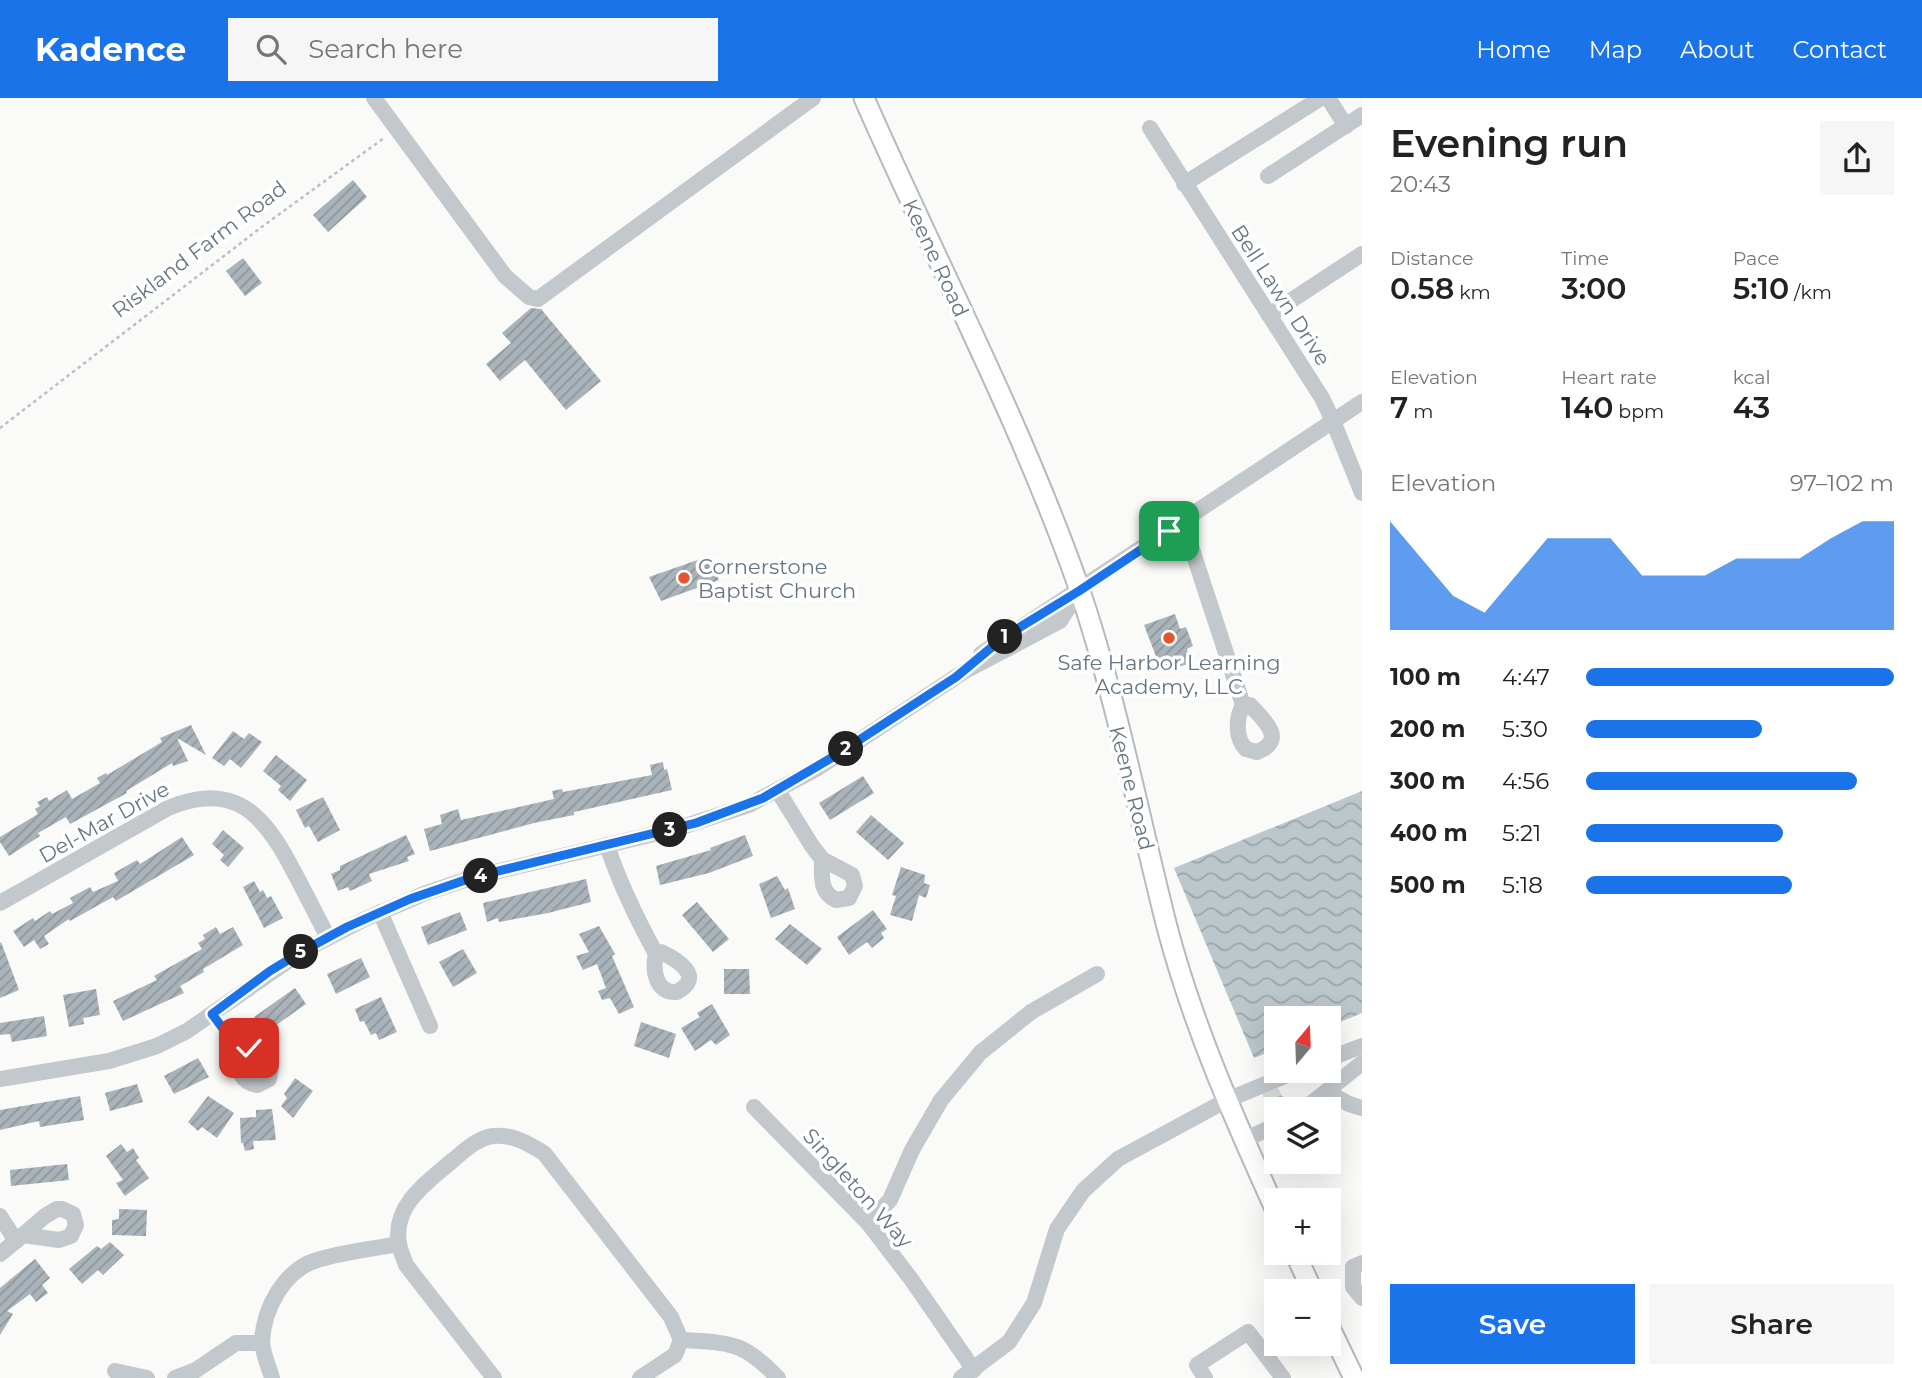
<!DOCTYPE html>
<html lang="en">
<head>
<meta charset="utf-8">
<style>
  body { margin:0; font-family:Montserrat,sans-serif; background:#f6f6f6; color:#222; height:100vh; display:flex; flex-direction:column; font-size:26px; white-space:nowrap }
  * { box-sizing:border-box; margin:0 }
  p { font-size:23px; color:#767676 }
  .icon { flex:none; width:38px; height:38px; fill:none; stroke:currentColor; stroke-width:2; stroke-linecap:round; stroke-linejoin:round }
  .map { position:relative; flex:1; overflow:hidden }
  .drawer { display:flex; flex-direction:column; background:#fff; width:560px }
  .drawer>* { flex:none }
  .needle { width:46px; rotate:19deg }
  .buttons { position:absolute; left:1264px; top:908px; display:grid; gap:14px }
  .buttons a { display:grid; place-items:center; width:77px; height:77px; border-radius:0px; background:#fff; box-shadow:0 7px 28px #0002; font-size:35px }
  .pin { position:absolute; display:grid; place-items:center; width:60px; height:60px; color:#fff; margin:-30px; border-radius:14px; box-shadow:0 4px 10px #0006 }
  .km { position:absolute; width:35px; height:35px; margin:-18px; border-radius:50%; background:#222; color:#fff; font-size:19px; line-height:35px; text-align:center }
  .round { display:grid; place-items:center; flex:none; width:74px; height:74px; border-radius:0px; background:#f6f6f6 }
  .overview { display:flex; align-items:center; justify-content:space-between; height:119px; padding:0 28px }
  h1 { font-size:38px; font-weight:600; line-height:52px }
  .figures { display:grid; grid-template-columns:repeat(3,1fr); gap:10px; height:119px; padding:7px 28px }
  .figures div { display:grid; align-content:center }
  .figures b { font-size:30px; font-weight:600 }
  .figures small { font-size:19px; font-weight:400 }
  .figures p { font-size:19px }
  .chart { height:196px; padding:14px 28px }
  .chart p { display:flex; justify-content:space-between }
  .chart svg { width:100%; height:126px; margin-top:7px; fill:#1a73e8; opacity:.7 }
  .button { display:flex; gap:14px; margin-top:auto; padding:14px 28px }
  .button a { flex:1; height:80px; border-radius:0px; background:#1a73e8; color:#fff; font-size:28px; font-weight:600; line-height:80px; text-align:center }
  .button a+a { background:#f6f6f6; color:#222 }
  ul { padding:0 28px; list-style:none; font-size:23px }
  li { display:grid; grid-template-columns:112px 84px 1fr; align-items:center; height:52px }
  li i { height:18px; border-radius:9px; background:#1a73e8 }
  header { display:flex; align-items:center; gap:42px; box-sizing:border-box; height:98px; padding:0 35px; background:#1a73e8; color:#fff }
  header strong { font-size:33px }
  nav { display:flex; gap:38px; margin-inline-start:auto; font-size:24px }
  .search { width:490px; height:63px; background:#f6f6f6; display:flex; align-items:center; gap:18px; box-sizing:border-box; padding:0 24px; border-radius:0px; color:#767676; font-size:26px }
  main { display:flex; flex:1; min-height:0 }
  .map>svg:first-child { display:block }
  .cemetery { fill:url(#cemetery-stones) }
  .water { fill:url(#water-waves) }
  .building { fill:url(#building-hatch) }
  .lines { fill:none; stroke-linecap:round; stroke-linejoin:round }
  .major-casing { stroke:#b5babe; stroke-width:23 }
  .path { stroke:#bbbfc2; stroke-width:2.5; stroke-dasharray:3.5 3.5; stroke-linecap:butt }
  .minor { stroke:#c3c8cc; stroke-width:16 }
  .major { stroke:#fff; stroke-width:19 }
  .route-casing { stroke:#fff; stroke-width:14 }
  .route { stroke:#1a73e8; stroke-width:9 }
  .poi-dot { fill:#e4572e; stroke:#fff; stroke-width:2.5 }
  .labels { text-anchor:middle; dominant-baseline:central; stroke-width:7; stroke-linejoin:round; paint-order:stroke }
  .street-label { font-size:21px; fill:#657683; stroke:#fff }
  .poi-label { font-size:21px; fill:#657683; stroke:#fff; text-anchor:start }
</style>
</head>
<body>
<header>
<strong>Kadence</strong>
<div class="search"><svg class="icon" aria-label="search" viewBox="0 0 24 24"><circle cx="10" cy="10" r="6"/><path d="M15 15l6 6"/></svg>Search here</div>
<nav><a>Home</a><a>Map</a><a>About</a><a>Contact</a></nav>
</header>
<main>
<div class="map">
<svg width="1362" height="1280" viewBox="0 0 1362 1280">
  <defs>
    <pattern id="cemetery-stones" width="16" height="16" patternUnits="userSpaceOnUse" patternTransform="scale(1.75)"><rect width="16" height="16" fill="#dadfd7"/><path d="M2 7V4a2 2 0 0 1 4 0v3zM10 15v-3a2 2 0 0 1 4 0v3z" fill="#b4b9b4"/></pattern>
    <pattern id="water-waves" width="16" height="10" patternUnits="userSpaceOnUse" patternTransform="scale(1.75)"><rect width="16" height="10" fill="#bbc7cb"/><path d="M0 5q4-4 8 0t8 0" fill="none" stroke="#9ca6aa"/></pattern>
    <pattern id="building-hatch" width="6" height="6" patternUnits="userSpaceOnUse" patternTransform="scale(1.75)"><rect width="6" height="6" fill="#aab3b9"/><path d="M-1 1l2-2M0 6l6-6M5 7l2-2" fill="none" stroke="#8e969c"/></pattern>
  </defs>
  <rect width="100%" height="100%" fill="#fafaf8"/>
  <polygon class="cemetery" points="1278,990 1286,1006 1269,1013 1262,995"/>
  <polygon class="water" points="1362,693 1362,915 1328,929 1328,920 1276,920 1276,951 1254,960 1174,770"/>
  <g class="building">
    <polygon points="353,82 367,99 328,134 313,117"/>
    <polygon points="243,160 262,185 245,198 226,173"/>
    <polygon points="531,210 541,211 601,283 566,312 525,262 500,283 486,266 511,245 502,235"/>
    <polygon points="709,458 719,482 661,503 649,479"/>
    <polygon points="1175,516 1180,531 1186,529 1193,548 1187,551 1191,565 1162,574 1144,527"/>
    <polygon points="191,627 206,657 177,640 188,663 173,668 172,665 126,693 127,695 70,726 66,719 38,735 40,738 9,758 0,744 0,739 38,716 35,711 40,708 37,704 47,699 49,703 67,692 72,701 100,685 97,680 106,675 107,677 162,644 160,640"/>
    <polygon points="233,633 244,641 249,635 262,644 241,670 230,661 224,668 212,660"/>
    <polygon points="276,657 307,682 290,703 278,692 281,688 263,673"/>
    <polygon points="663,664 664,672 667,671 672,692 574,714 574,717 534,725 430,753 424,731 442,726 440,717 458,711 461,722 554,701 552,693 562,691 563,694 652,677 650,667"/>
    <polygon points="863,678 874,695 830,722 819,705"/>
    <polygon points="323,699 340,732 318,744 309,728 305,730 296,712"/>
    <polygon points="871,717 904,745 888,762 856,734"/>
    <polygon points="223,732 244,750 228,769 220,762 224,757 212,746"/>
    <polygon points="406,737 415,756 407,759 409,763 369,776 372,783 350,793 348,789 338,793 331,776 340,772 340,768"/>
    <polygon points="745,737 753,758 709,775 660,787 656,768 711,752 710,750"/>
    <polygon points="182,739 194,757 116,803 113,799 70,823 69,821 44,838 49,846 40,851 34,842 24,849 13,833 33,820 35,823 50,813 52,816 73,805 70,800 90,789 93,794 118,783 114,775 137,762 140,766"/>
    <polygon points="901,769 925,777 924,785 930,787 926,800 919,797 912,823 890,817 896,798 892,797"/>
    <polygon points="777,778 785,792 788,790 795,811 771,820 759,786"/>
    <polygon points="586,781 591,804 548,815 499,824 498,820 487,824 483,805"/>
    <polygon points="254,783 260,794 263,792 267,800 271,798 283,820 264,830 243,789"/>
    <polygon points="697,804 729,841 713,854 682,817"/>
    <polygon points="873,812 887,831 881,835 884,840 872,850 867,844 849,857 837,839"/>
    <polygon points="460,814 467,832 428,847 421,829"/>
    <polygon points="790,826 822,851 807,867 775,841"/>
    <polygon points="599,828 615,856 612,858 634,909 619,916 610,900 602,902 598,893 606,890 597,866 583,872 576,858 589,854 579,836"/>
    <polygon points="216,829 220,836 233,829 243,847 203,871 204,874 180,888 184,895 123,923 113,903 157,882 154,878 202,851 198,845 205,841 203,837"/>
    <polygon points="1,844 19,892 0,900 0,845"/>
    <polygon points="463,851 477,875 453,889 439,864"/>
    <polygon points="361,860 370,879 336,896 327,876"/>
    <polygon points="724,871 749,871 750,896 724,896"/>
    <polygon points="295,890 306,906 265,935 254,919"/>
    <polygon points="96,891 100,917 83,920 84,926 69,929 63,897"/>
    <polygon points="381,899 397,934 379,942 376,935 371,937 364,923 360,924 355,911"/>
    <polygon points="712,906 730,937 716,947 711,942 695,953 681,930 700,919 697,915"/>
    <polygon points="44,918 47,938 12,944 10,936 0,937 0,925"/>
    <polygon points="641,924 676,936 669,960 634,948"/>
    <polygon points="198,960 209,979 174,996 164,978"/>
    <polygon points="295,980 313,993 293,1020 281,1008 287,1000 284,996"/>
    <polygon points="137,986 143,1004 110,1013 105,995"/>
    <polygon points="80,998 84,1022 40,1029 39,1023 0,1032 0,1012"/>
    <polygon points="208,998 234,1015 217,1040 202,1029 198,1033 188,1024"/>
    <polygon points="272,1011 276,1042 253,1043 254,1051 245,1053 243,1045 241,1045 240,1020 256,1019 256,1012"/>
    <polygon points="121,1046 127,1054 133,1050 139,1060 136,1062 149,1080 125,1098 116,1085 123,1082 106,1058"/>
    <polygon points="67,1066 69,1082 11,1088 10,1072"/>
    <polygon points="119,1111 147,1112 146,1138 112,1137 112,1122 119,1121"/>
    <polygon points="110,1144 124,1157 103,1177 98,1172 82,1186 69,1171 97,1148 101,1151"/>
    <polygon points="35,1161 50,1180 42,1187 48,1195 36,1204 30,1196 7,1213 13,1216 0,1237 0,1190"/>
  </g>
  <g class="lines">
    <g class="major-casing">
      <g id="major">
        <path d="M864 0C935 162 1019 320 1078 487 1116 598 1138 715 1167 829 1193 928 1234 1020 1276 1113"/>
        <polyline points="1295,1155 1313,1194"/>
        <polyline points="1328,1226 1354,1280"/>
      </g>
    </g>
    <polyline class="path" points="0,330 263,128 384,40"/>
    <g class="minor">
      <polyline points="374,0 505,178 529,199 538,201 813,0"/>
      <polyline points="1328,0 1346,28"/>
      <polyline points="1150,30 1322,300 1333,323 1362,395"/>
      <polyline points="1268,78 1362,17"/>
      <polyline points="1184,86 1321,0"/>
      <polyline points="1269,217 1362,156"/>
      <path d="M1183 424 1243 607C1236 620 1235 640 1246 651L1257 654C1288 642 1263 621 1250 607H1243"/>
      <polyline points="981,556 1362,304"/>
      <path d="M778 693 812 748 822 761 852 777 855 788 849 800 836 802C819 794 822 777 822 761"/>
      <path d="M607 747C619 785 637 821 656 856"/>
      <path d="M0 805 168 710C234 682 264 716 293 772 305 794 316 817 328 839"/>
      <polyline points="380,814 430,928"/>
      <path d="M661 854C678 862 705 879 677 894 656 896 652 872 656 856Z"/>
      <path d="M228 937 269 963 271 969 269 981 257 987C234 984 236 954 228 937Z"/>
      <polyline points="1328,961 1362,948"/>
      <polyline points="0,981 109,963 157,948 187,933 301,854 363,822 426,795 474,779 679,730 749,707 816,671 965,573 1060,523 1079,493"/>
      <polyline points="1327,994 1349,1006 1362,1010"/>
      <polyline points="754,1009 868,1125 911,1181 974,1272"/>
      <polyline points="1303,1012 1362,965"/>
      <polyline points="1244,1042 1276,1027"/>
      <polygon points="57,1111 62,1111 73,1116 76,1127 71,1138 59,1142 23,1137 45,1118"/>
      <polyline points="0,1118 16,1143"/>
      <polyline points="868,1125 890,1102 912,1052 941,1002 980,955 1031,914 1097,876"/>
      <polyline points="0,1156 23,1137"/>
      <polyline points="1362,1165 1353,1169 1353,1189 1362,1200"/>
      <path d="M681 1242C730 1245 743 1243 778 1280"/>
      <polyline points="115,1273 147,1280"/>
      <polyline points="175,1280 196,1272 236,1245 262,1245"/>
      <path d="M272 1280C269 1269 262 1254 262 1243 264 1210 284 1172 317 1162 343 1154 372 1151 398 1146"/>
      <path d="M494 1280 406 1167C404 1160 400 1153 399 1146 392 1108 427 1084 452 1063 464 1053 477 1040 493 1038 513 1036 529 1046 544 1055L671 1219 681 1242 675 1257 640 1280"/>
      <polyline points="961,1280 1009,1244 1034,1205 1057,1131 1083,1093 1118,1061 1227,1002 1297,973"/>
      <polyline points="1205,1280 1197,1267 1248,1234 1283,1280"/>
    </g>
    <use href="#major" class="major"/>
  </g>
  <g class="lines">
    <g class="route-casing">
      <polyline id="route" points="249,950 228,937 212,916 270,873 301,854 347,829 410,801 474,779 696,725 763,700 833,659 956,579 1004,539 1079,493 1169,433"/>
    </g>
    <use href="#route" class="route"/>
  </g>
  <g class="poi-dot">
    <circle cx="684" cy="480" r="7"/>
    <circle cx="1169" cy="540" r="7"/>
  </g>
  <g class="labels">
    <g class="street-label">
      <text transform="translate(199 151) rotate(-37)">Riskland Farm Road</text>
      <text transform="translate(936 160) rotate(65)">Keene Road</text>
      <text transform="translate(1281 197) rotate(57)">Bell Lawn Drive</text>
      <text transform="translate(1132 690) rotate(76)">Keene Road</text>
      <text transform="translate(104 724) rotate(-29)">Del-Mar Drive</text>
      <text transform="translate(858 1090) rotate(48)">Singleton Way</text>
    </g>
    <g class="poi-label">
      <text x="698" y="468">Cornerstone<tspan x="698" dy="24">Baptist Church</tspan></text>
      <text x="1169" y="564" text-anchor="middle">Safe Harbor Learning<tspan x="1169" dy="24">Academy, LLC</tspan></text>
    </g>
  </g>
</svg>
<div class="buttons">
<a><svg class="needle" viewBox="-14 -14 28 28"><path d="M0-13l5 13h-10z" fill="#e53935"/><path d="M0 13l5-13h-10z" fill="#767676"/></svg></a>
<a><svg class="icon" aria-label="layers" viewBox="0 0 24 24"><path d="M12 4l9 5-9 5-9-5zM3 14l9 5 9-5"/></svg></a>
<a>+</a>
<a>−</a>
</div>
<div class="pin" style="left:1169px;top:433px;background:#1e9e55"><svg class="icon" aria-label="arrive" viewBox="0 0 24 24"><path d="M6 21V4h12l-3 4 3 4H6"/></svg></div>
<div class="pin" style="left:249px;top:950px;background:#d93025"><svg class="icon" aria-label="check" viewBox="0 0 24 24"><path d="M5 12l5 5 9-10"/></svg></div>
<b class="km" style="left:1005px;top:539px">1</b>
<b class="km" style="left:846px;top:651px">2</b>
<b class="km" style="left:670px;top:732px">3</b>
<b class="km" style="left:481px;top:778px">4</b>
<b class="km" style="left:301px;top:854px">5</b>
</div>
<section class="drawer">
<div class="overview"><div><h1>Evening run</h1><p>20:43</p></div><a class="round"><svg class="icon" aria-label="share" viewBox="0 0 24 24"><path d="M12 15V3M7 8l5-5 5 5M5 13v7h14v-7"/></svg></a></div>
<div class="figures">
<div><p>Distance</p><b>0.58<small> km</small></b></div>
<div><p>Time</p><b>3:00</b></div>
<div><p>Pace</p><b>5:10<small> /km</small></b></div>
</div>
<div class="figures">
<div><p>Elevation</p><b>7<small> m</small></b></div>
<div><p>Heart rate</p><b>140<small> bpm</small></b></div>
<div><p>kcal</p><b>43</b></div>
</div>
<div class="chart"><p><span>Elevation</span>97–102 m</p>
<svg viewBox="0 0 160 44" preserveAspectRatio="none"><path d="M0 44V6L10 19L20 32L30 38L40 25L50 12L60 12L70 12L80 25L90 25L100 25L110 19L120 19L130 19L140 12L150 6L160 6V44z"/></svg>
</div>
<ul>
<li><b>100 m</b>4:47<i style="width:100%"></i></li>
<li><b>200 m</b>5:30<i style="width:57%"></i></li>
<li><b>300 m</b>4:56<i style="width:88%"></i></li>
<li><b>400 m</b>5:21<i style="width:64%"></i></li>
<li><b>500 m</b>5:18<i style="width:67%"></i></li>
</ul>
<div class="button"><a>Save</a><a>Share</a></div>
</section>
</main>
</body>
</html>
